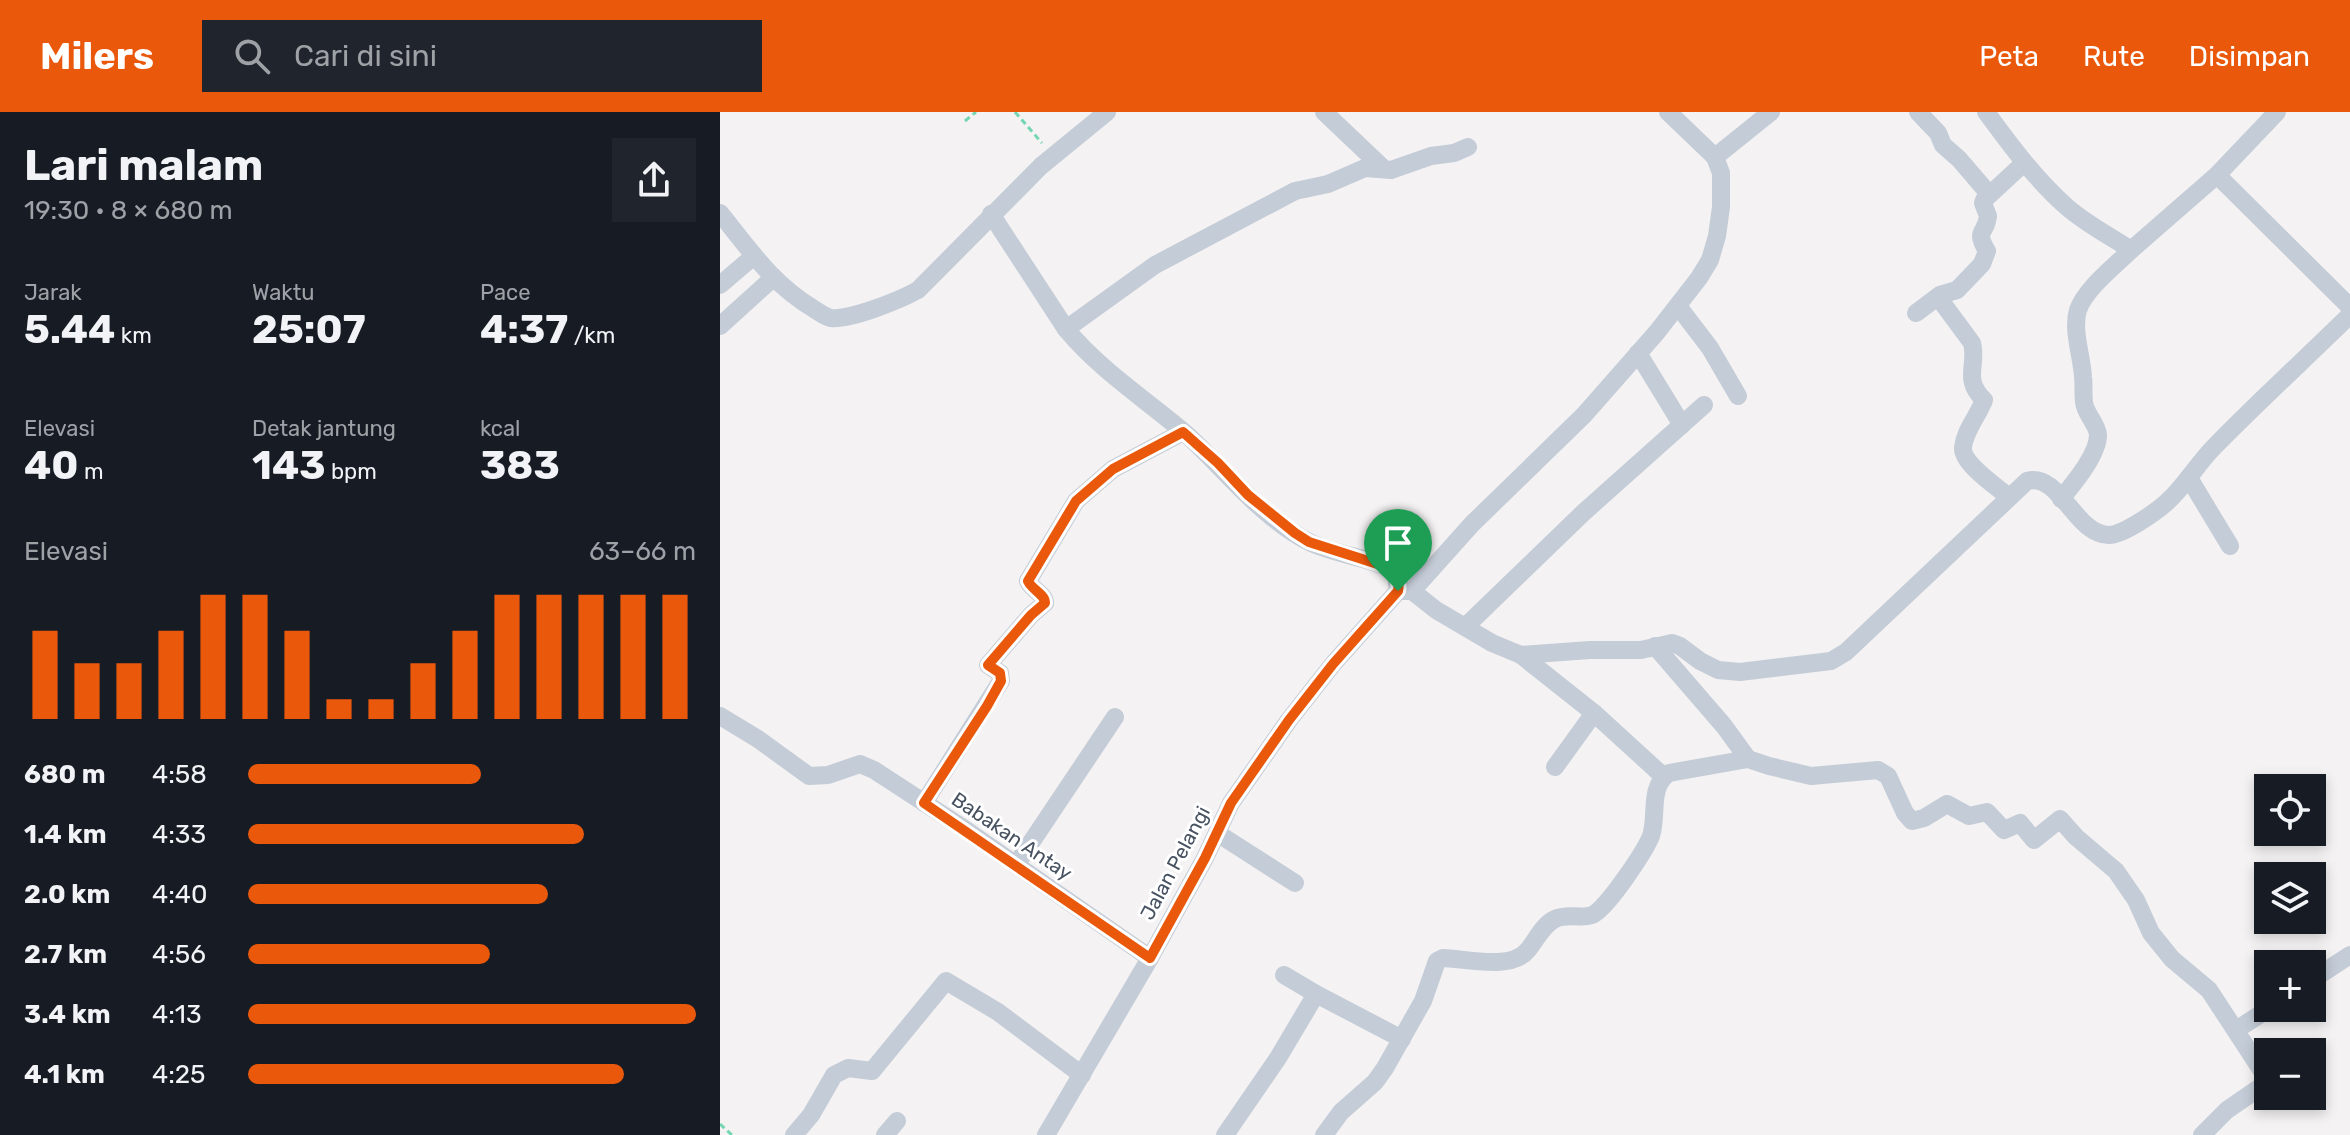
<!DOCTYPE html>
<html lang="id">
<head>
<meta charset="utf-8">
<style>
  body { margin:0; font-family:Rubik,sans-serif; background:#20242c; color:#f1f3f6; height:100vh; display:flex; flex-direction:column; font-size:30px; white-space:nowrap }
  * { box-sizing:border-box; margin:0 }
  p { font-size:26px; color:#9ea1a6 }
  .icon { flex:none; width:44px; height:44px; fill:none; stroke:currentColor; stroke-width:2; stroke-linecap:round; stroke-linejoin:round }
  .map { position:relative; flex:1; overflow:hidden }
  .sheet { display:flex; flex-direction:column; background:#171b24; width:720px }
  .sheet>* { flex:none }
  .controls { position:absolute; left:1534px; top:662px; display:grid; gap:16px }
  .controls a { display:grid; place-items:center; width:72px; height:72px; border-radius:0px; background:#171b24; box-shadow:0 4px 12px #0003; font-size:40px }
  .pin { position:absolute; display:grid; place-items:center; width:68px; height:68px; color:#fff; margin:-82px -34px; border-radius:50% 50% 50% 0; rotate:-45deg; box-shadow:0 0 8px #0007 }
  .pin .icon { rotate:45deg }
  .round { display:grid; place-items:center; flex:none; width:84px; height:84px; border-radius:0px; background:#20242c }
  .headline { display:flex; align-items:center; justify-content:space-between; height:136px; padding:0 24px }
  h1 { font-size:44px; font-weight:700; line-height:60px }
  .stats { display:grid; grid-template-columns:repeat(3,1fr); gap:12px; height:136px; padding:8px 24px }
  .stats div { display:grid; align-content:center }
  .stats b { font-size:40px; font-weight:700 }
  .stats small { font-size:22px; font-weight:400 }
  .stats p { font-size:22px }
  .chart { height:224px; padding:16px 24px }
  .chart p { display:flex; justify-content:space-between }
  .chart svg { width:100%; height:144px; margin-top:8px; stroke:#ea580c; stroke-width:6 }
  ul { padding:0 24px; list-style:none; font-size:26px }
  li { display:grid; grid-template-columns:128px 96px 1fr; align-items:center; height:60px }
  li i { height:20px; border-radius:10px; background:#ea580c }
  header { display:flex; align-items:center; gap:48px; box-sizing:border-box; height:112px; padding:0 40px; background:#ea580c; color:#fff }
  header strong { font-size:38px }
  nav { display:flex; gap:44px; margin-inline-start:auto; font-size:28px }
  .search { width:560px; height:72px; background:#20242c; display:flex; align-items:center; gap:20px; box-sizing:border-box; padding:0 28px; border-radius:0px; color:#9ea1a6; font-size:30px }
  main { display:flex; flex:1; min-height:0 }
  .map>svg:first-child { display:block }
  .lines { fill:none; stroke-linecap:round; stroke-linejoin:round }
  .path { stroke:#72d6b1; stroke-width:3; stroke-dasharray:6 4; stroke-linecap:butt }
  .minor { stroke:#c4ccd7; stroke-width:18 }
  .route-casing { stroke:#fff; stroke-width:16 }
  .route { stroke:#ea580c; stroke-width:10 }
  .labels { text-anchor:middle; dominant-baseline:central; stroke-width:6; stroke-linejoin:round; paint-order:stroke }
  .street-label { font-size:20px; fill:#475261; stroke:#fff }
</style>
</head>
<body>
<header>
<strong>Milers</strong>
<div class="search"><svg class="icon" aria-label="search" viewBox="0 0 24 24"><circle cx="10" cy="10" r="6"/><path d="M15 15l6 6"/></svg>Cari di sini</div>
<nav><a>Peta</a><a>Rute</a><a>Disimpan</a></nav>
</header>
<main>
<section class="sheet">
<div class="headline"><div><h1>Lari malam</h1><p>19:30 · 8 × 680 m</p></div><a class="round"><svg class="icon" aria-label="share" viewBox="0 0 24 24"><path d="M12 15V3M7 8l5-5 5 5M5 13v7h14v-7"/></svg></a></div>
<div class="stats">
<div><p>Jarak</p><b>5.44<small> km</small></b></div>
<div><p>Waktu</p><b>25:07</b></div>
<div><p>Pace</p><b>4:37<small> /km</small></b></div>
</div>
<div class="stats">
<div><p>Elevasi</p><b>40<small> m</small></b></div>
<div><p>Detak jantung</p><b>143<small> bpm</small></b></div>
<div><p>kcal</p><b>383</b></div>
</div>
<div class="chart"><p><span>Elevasi</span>63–66 m</p>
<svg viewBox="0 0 160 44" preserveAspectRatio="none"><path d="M5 44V17M15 44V27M25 44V27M35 44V17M45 44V6M55 44V6M65 44V17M75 44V38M85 44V38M95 44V27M105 44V17M115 44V6M125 44V6M135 44V6M145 44V6M155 44V6"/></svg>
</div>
<ul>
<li><b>680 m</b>4:58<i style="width:52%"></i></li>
<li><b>1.4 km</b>4:33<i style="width:75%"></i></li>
<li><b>2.0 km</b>4:40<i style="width:67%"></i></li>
<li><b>2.7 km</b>4:56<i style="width:54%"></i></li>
<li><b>3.4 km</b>4:13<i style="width:100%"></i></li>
<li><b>4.1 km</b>4:25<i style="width:84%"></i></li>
</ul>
</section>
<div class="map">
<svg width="1630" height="1023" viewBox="0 0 1630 1023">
  <rect width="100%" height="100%" fill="#f4f2f2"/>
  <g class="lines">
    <g class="path">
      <polyline points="295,0 322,31"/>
      <polyline points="245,9 256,0"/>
      <polyline points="0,1012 12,1023"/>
    </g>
    <g class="minor">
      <polyline points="604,0 664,57"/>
      <polyline points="1198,0 1218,21 1223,33 1239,47 1269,82"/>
      <path d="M1266 0C1291 34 1316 68 1348 96 1368 113 1390 124 1411 138L1497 63 1630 195"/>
      <polyline points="995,45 1051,0"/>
      <polyline points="1497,63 1557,0"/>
      <path d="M0 101C30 138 52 172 94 197 99 200 105 205 111 206 131 208 180 188 198 178L321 54 387 0"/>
      <path d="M271 102 346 217C380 258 425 287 465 321 505 357 540 405 589 430 614 442 644 445 670 456L676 462 678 479H692L716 498 772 531 801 543 870 538H921L952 531 960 534 980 549 998 558 1020 560 1111 549 1126 540 1307 369C1340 360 1355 423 1389 423 1403 423 1436 400 1447 390 1465 374 1477 352 1494 335 1538 290 1585 247 1630 203"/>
      <polyline points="0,173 34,144"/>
      <path d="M1218 185 1252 231C1258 253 1242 267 1264 288 1258 304 1245 318 1243 335 1241 351 1277 375 1289 385"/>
      <polyline points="958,194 990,236 1018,284"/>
      <path d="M1196 201 1220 183 1237 178 1262 152 1267 139C1254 117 1266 123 1268 104L1263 91 1264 88 1304 51"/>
      <polyline points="0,214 53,166"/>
      <polyline points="346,217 435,153 575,79 608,72 645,56 671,58 711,44 734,41 748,35"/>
      <polyline points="918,241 962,313"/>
      <polyline points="1469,366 1510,434"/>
      <path d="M1341 387C1353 372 1378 343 1378 323 1377 311 1365 302 1364 290 1363 282 1364 273 1363 265 1362 245 1352 218 1358 198 1366 176 1395 154 1411 138"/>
      <polyline points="692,479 752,412 864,303 937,220 979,166 990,148 997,124 1001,95 1001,61 995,45 948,0"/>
      <polyline points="745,515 863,401 984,293"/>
      <polyline points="935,534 1004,614 1028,647"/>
      <polyline points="801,543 874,601 943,664"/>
      <polyline points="0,604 38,627 89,664 108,663 140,652 154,658 240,714 430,846"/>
      <polyline points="835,655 874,601"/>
      <path d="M204 691 281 569 280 561 268 553 311 503 325 491C325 482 312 478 308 469L356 389 393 357 463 320"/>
      <polyline points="497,721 575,771"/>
      <polyline points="296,753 395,605"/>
      <polyline points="564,863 596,882"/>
      <polyline points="1592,868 1630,843"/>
      <polyline points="1516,918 1550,896"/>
      <polyline points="74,1023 91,1003 114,963 128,956 152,959 226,869 278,900 362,963"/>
      <polyline points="165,1023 177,1009"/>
      <polyline points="326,1023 430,846 485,746 511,691 569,608 613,552 678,479"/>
      <polyline points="505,1023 558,946 596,882 682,927"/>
      <path d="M604 1023 621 1000 655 970 665 956 703 889 717 849 723 846C746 847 791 858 807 839 816 829 822 813 835 807 847 801 860 807 872 803 886 798 925 739 931 724 938 704 928 675 949 661L1028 647 1049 654 1091 664 1158 658 1168 664 1185 701 1192 709 1204 706 1227 692 1249 704 1267 700 1284 718 1300 711 1314 728 1340 707 1356 725 1396 759 1416 788 1431 821 1452 847 1489 878 1542 959 1545 968 1542 974 1507 998 1482 1023"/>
    </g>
  </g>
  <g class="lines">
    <g class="route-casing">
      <path id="route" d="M463 320 498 351 528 383 575 421 589 430 670 456C676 462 680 469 678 479L613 552 569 608 511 691 485 746 430 846 204 691 267 594 281 569 280 561 268 553 311 503 325 491C325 482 312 478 308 469L356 389 393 357Z"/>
    </g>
    <use href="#route" class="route"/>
  </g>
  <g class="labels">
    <g class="street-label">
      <text transform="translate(292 724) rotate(34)">Babakan Antay</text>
      <text transform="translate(455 751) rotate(-62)">Jalan Pelangi</text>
    </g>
  </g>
</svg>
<div class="controls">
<a><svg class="icon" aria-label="locate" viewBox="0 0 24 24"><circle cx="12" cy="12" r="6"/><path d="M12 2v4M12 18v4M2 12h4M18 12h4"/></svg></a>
<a><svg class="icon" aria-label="layers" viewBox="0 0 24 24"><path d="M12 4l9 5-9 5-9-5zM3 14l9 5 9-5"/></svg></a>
<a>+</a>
<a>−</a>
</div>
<div class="pin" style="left:678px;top:479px;background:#1e9e55"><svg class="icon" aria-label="arrive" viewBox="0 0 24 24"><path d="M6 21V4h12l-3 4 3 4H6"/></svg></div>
</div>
</main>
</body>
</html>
